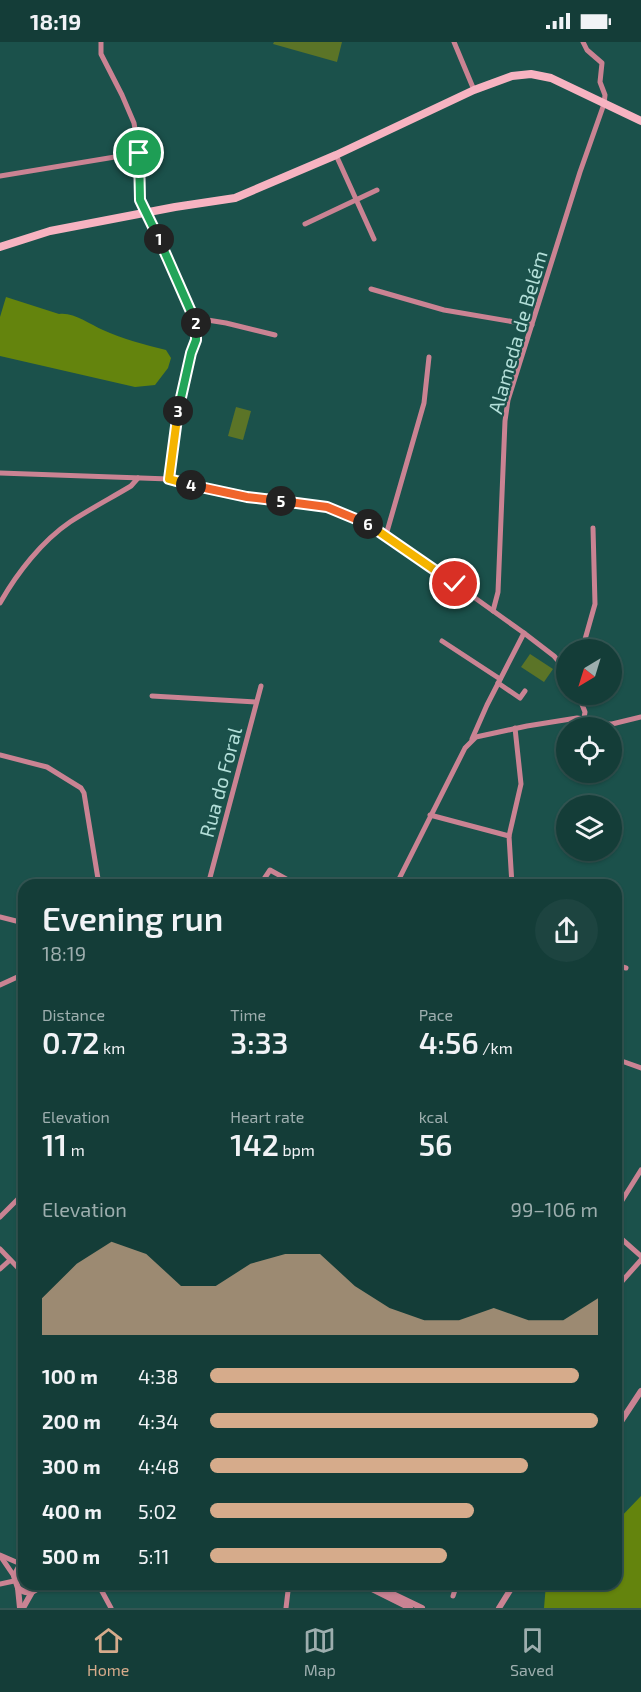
<!DOCTYPE html>
<html lang="en">
<head>
<meta charset="utf-8">
<style>
  body { margin:0; font-family:"Exo 2",sans-serif; background:#1d4440; color:#f1f3f6; height:100vh; display:flex; flex-direction:column; font-size:22px; white-space:nowrap }
  * { box-sizing:border-box; margin:0 }
  p { font-size:20px; color:#9daeae }
  .icon { flex:none; width:33px; height:33px; fill:none; stroke:currentColor; stroke-width:2; stroke-linecap:round; stroke-linejoin:round }
  .map { position:relative; flex:1; overflow:hidden }
  .side { position:absolute; left:18px; top:837px; width:604px; height:711px; display:flex; flex-direction:column; background:#143d38; border-radius:18px; box-shadow:0 2px 4px #0004,0 0 0 2px #335653 }
  .side>* { flex:none }
  .needle { width:39px; rotate:218deg }
  .fabs { position:absolute; left:556px; top:597px; display:grid; gap:12px }
  .fabs a { display:grid; place-items:center; width:66px; height:66px; border-radius:50%; background:#143d38; box-shadow:0 2px 4px #0004,0 0 0 2px #335653; font-size:30px }
  .pin { position:absolute; display:grid; place-items:center; width:51px; height:51px; color:#fff; margin:-26px; border:3px solid #fff; border-radius:50%; box-shadow:0 2px 6px #0007 }
  .km { position:absolute; width:30px; height:30px; margin:-15px; border-radius:50%; background:#222; color:#fff; font-size:16px; line-height:30px; text-align:center }
  .round { display:grid; place-items:center; flex:none; width:63px; height:63px; border-radius:32px; background:#1d4440 }
  .summary { display:flex; align-items:center; justify-content:space-between; height:102px; padding:0 24px }
  h1 { font-size:33px; font-weight:600; line-height:45px }
  .stats { display:grid; grid-template-columns:repeat(3,1fr); gap:9px; height:102px; padding:6px 24px }
  .stats div { display:grid; align-content:center }
  .stats b { font-size:30px; font-weight:600 }
  .stats small { font-size:16px; font-weight:400 }
  .stats p { font-size:16px }
  .chart { height:168px; padding:12px 24px }
  .chart p { display:flex; justify-content:space-between }
  .chart svg { width:100%; height:108px; margin-top:6px; fill:#d6ab8b; opacity:.7 }
  ul { padding:0 24px; list-style:none; font-size:20px }
  li { display:grid; grid-template-columns:96px 72px 1fr; align-items:center; height:45px }
  li i { height:15px; border-radius:8px; background:#d6ab8b }
  .status { display:flex; justify-content:space-between; align-items:center; height:42px; padding:0 30px; background:#143d38; direction:ltr }
  .status svg { height:16px; fill:currentColor }
  .menu { display:flex; justify-content:space-around; align-items:center; height:84px; border-top:2px solid #335653; background:#143d38; font-size:16px; color:#9daeae }
  .menu a { display:grid; justify-items:center; gap:3px }
  .menu .active { color:#d6ab8b }
  .map>svg:first-child { display:block }
  .green { fill:#5b7427 }
  .forest { fill:#64840d }
  .lines { fill:none; stroke-linecap:round; stroke-linejoin:round }
  .minor { stroke:#ca8393; stroke-width:5 }
  .tertiary { stroke:#ca8393; stroke-width:6 }
  .secondary { stroke:#f7b3c1; stroke-width:8 }
  .split-1-casing { stroke:#fff; stroke-width:12 }
  .split-2-casing { stroke:#fff; stroke-width:12 }
  .split-3-casing { stroke:#fff; stroke-width:12 }
  .split-4-casing { stroke:#fff; stroke-width:12 }
  .split-5-casing { stroke:#fff; stroke-width:12 }
  .split-6-casing { stroke:#fff; stroke-width:12 }
  .split-7-casing { stroke:#fff; stroke-width:12 }
  .split-1 { stroke:#22a559; stroke-width:8 }
  .split-2 { stroke:#22a559; stroke-width:8 }
  .split-3 { stroke:#22a559; stroke-width:8 }
  .split-4 { stroke:#f5b400; stroke-width:8 }
  .split-5 { stroke:#f0652b; stroke-width:8 }
  .split-6 { stroke:#f0652b; stroke-width:8 }
  .split-7 { stroke:#f5b400; stroke-width:8 }
  .labels { text-anchor:middle; dominant-baseline:central; stroke-width:4.5; stroke-linejoin:round; paint-order:stroke }
  .street-label { font-size:20px; fill:#b3dfd9; stroke:#1b514b }
</style>
</head>
<body>
<div class="status"><b>18:19</b><svg viewBox="0 0 49 12"><path d="M0 12V9h3v3zM5 12V6h3v6zM10 12V3h3v9zM15 12V0h3v12zM26 1h20v11H26zM47 4h2v5h-2z"/></svg></div>
<div class="map">
<svg width="641" height="1566" viewBox="0 0 641 1566">
  <rect width="100%" height="100%" fill="#1b514b"/>
  <g class="green">
    <polygon points="274,0 342,0 337,20 273,2"/>
    <polygon points="236,365 251,369 243,398 228,394"/>
    <polygon points="530,612 553,627 544,640 521,625"/>
  </g>
  <g class="forest">
    <path d="M6 255 59 272C74 270 89 282 103 288 123 297 145 303 166 308L171 316 168 326 155 343 135 345 0 314V275Z"/>
    <polygon points="641,1454 641,1566 544,1566 546,1542 616,1542 617,1479"/>
  </g>
  <g class="lines">
    <g class="minor">
      <path d="M101 0V12L122 53 134 81 139 111 140 158 195 276C200 299 185 329 181 353 175 381 172 409 169 437"/>
      <polyline points="454,0 474,48"/>
      <polyline points="336,113 374,197"/>
      <polyline points="0,134 139,111"/>
      <polyline points="305,182 377,148"/>
      <polyline points="371,247 444,268 532,283"/>
      <polyline points="195,276 226,281 275,293"/>
      <polyline points="0,431 169,437 211,448 247,455 327,465 368,482 398,501 524,591 554,614 567,629"/>
      <polyline points="386,493 424,361 429,315"/>
      <path d="M0 561C17 531 42 499 70 480 90 467 111 456 131 444L138 436"/>
      <polyline points="493,569 498,550 505,379 508,358 580,130 604,62 605,53 600,40 602,21 587,8 583,0"/>
      <polyline points="442,599 500,637"/>
      <polyline points="582,608 595,562 593,486"/>
      <polyline points="498,641 520,656 525,649"/>
      <polyline points="578,652 585,670 584,676"/>
      <polyline points="152,654 256,660"/>
      <polyline points="472,697 487,663 524,591"/>
      <polyline points="0,713 47,725 81,746 84,751 99,843"/>
      <polyline points="430,773 509,794 512,843"/>
      <polyline points="509,794 521,742 515,686"/>
      <polyline points="183,843 193,838 208,843"/>
      <polyline points="208,843 261,644"/>
      <polyline points="260,843 270,828 297,843"/>
      <polyline points="396,843 465,706 476,695 527,684 577,676 591,678 600,682 612,682 641,675"/>
      <polyline points="0,875 24,881"/>
      <polyline points="616,923 626,926"/>
      <polyline points="0,943 24,932"/>
      <polyline points="616,1017 641,1026"/>
      <polyline points="616,1168 641,1128"/>
      <polyline points="0,1175 24,1151"/>
      <polyline points="616,1192 641,1214"/>
      <polyline points="0,1207 24,1232"/>
      <polyline points="0,1227 10,1218"/>
      <polyline points="616,1246 641,1218"/>
      <polyline points="0,1513 23,1523"/>
      <polyline points="1,1515 14,1534"/>
      <polyline points="0,1542 14,1539"/>
      <polyline points="98,1542 111,1566"/>
      <polyline points="453,1554 457,1542"/>
      <polyline points="286,1566 288,1549"/>
    </g>
    <g class="tertiary">
      <polyline points="616,1387 641,1349"/>
      <path d="M24 1523 19 1525 14 1534 18 1546C26 1553 35 1551 41 1542"/>
      <polyline points="362,1542 410,1566"/>
      <polyline points="372,1542 422,1566"/>
      <polyline points="18,1546 20,1566"/>
      <polyline points="23,1566 32,1550"/>
      <polyline points="499,1566 514,1542"/>
    </g>
    <polyline class="secondary" points="0,205 50,189 175,165 235,156 336,113 474,48 512,34 531,32 551,36 641,79"/>
  </g>
  <g class="lines">
    <g class="split-1-casing">
      <polyline id="split-1" points="139,111 140,158 159,197"/>
    </g>
    <g class="split-2-casing">
      <polyline id="split-2" points="159,197 196,281"/>
    </g>
    <g class="split-3-casing">
      <polyline id="split-3" points="178,369 191,311 196,298 196,281"/>
    </g>
    <g class="split-4-casing">
      <polyline id="split-4" points="178,369 169,437 191,443"/>
    </g>
    <g class="split-5-casing">
      <polyline id="split-5" points="191,443 247,455 281,459"/>
    </g>
    <g class="split-6-casing">
      <polyline id="split-6" points="281,459 327,465 368,482"/>
    </g>
    <g class="split-7-casing">
      <polyline id="split-7" points="368,482 455,542"/>
    </g>
    <use href="#split-1" class="split-1"/>
    <use href="#split-2" class="split-2"/>
    <use href="#split-3" class="split-3"/>
    <use href="#split-4" class="split-4"/>
    <use href="#split-5" class="split-5"/>
    <use href="#split-6" class="split-6"/>
    <use href="#split-7" class="split-7"/>
  </g>
  <g class="labels">
    <g class="street-label">
      <text transform="translate(517 290) rotate(-74)">Alameda de Belém</text>
      <text transform="translate(220 740) rotate(-75)">Rua do Foral</text>
    </g>
  </g>
</svg>
<div class="fabs">
<a><svg class="needle" viewBox="-14 -14 28 28"><path d="M0-13l5 13h-10z" fill="#e53935"/><path d="M0 13l5-13h-10z" fill="#9daeae"/></svg></a>
<a><svg class="icon" aria-label="locate" viewBox="0 0 24 24"><circle cx="12" cy="12" r="6"/><path d="M12 2v4M12 18v4M2 12h4M18 12h4"/></svg></a>
<a><svg class="icon" aria-label="layers" viewBox="0 0 24 24"><path d="M12 4l9 5-9 5-9-5zM3 14l9 5 9-5"/></svg></a>
</div>
<div class="pin" style="left:139px;top:111px;background:#1e9e55"><svg class="icon" aria-label="arrive" viewBox="0 0 24 24"><path d="M6 21V4h12l-3 4 3 4H6"/></svg></div>
<div class="pin" style="left:455px;top:542px;background:#d93025"><svg class="icon" aria-label="check" viewBox="0 0 24 24"><path d="M5 12l5 5 9-10"/></svg></div>
<b class="km" style="left:159px;top:197px">1</b>
<b class="km" style="left:196px;top:281px">2</b>
<b class="km" style="left:178px;top:369px">3</b>
<b class="km" style="left:191px;top:443px">4</b>
<b class="km" style="left:281px;top:459px">5</b>
<b class="km" style="left:368px;top:482px">6</b>
<section class="side">
<div class="summary"><div><h1>Evening run</h1><p>18:19</p></div><a class="round"><svg class="icon" aria-label="share" viewBox="0 0 24 24"><path d="M12 15V3M7 8l5-5 5 5M5 13v7h14v-7"/></svg></a></div>
<div class="stats">
<div><p>Distance</p><b>0.72<small> km</small></b></div>
<div><p>Time</p><b>3:33</b></div>
<div><p>Pace</p><b>4:56<small> /km</small></b></div>
</div>
<div class="stats">
<div><p>Elevation</p><b>11<small> m</small></b></div>
<div><p>Heart rate</p><b>142<small> bpm</small></b></div>
<div><p>kcal</p><b>56</b></div>
</div>
<div class="chart"><p><span>Elevation</span>99–106 m</p>
<svg viewBox="0 0 160 44" preserveAspectRatio="none"><path d="M0 44V29L10 15L20 6L30 11L40 24L50 24L60 15L70 11L80 11L90 24L100 33L110 38L120 38L130 33L140 38L150 38L160 29V44z"/></svg>
</div>
<ul>
<li><b>100 m</b>4:38<i style="width:95%"></i></li>
<li><b>200 m</b>4:34<i style="width:100%"></i></li>
<li><b>300 m</b>4:48<i style="width:82%"></i></li>
<li><b>400 m</b>5:02<i style="width:68%"></i></li>
<li><b>500 m</b>5:11<i style="width:61%"></i></li>
</ul>
</section>
</div>
<nav class="menu">
<a class="active"><svg class="icon" aria-label="home" viewBox="0 0 24 24"><path d="M3 11l9-7 9 7M6 9v11h12V9"/></svg>Home</a>
<a><svg class="icon" aria-label="map" viewBox="0 0 24 24"><path d="M3 6l6-2 6 2 6-2v14l-6 2-6-2-6 2zM9 4v14M15 6v14"/></svg>Map</a>
<a><svg class="icon" aria-label="saved" viewBox="0 0 24 24"><path d="M7 4h10v16l-5-4-5 4z"/></svg>Saved</a>
</nav>
</body>
</html>
